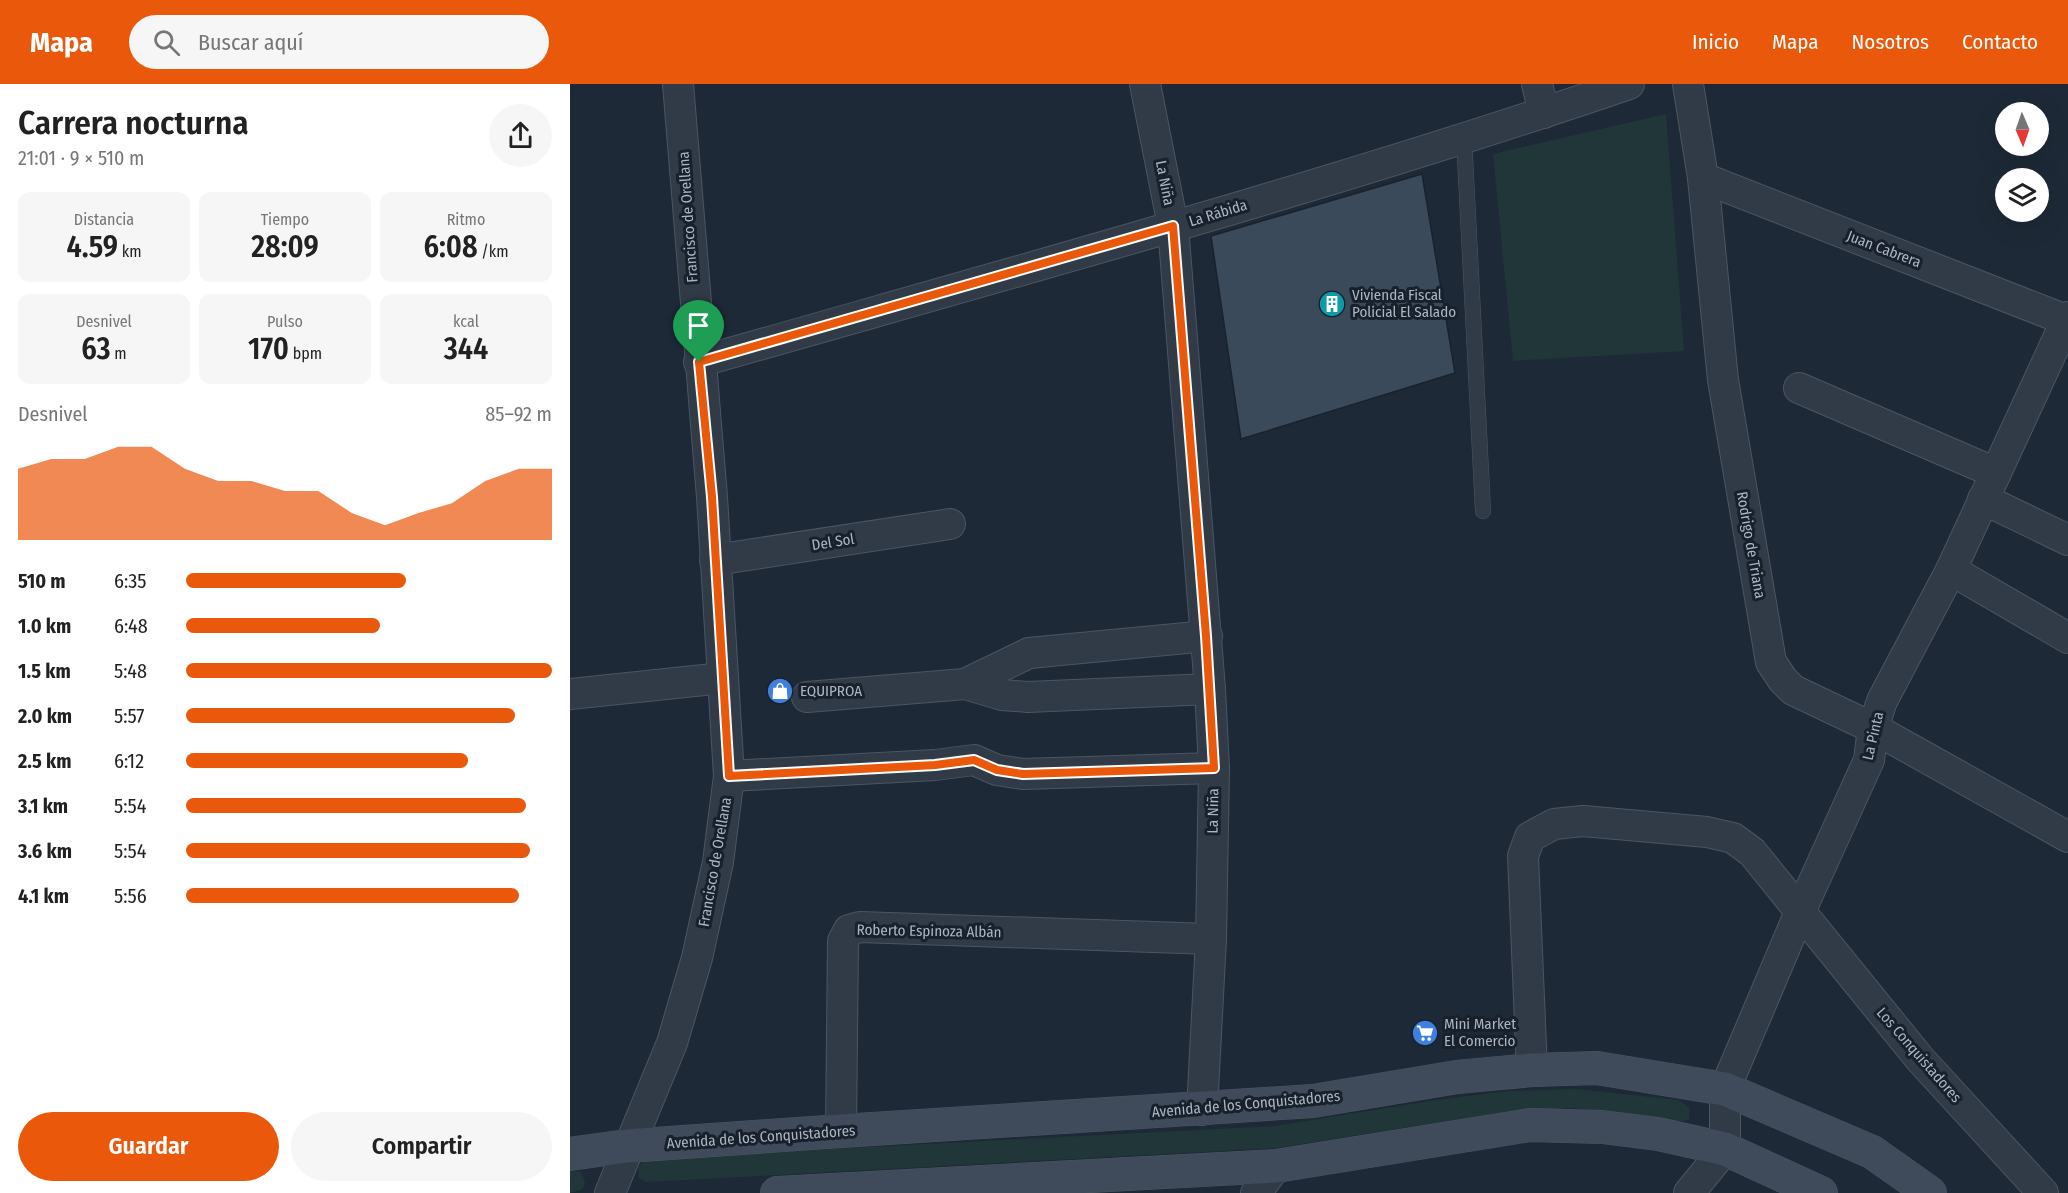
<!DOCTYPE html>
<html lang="es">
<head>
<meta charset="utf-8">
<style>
  body { margin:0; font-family:"Fira Sans Condensed",sans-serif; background:#f6f6f6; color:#222; height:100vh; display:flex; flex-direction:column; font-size:22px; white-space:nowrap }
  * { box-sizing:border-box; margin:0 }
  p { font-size:20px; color:#767676 }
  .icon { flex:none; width:33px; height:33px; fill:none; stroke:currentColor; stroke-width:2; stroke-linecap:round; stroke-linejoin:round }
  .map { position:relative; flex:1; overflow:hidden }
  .sheet { display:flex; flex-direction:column; background:#fff; width:570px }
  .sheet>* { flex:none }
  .needle { width:39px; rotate:178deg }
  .buttons { position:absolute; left:1425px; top:18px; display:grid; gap:12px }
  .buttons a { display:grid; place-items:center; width:54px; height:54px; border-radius:50%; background:#fff; box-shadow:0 6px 24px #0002; font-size:30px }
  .pin { position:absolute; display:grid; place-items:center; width:51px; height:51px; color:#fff; margin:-62px -26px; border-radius:50% 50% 50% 0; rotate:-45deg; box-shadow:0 0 6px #0007 }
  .pin .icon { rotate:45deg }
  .round { display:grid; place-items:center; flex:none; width:63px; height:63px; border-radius:32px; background:#f6f6f6 }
  .headline { display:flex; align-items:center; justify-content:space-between; height:102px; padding:0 18px }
  h1 { font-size:33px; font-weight:600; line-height:45px }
  .metrics { display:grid; grid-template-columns:repeat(3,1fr); gap:9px; height:102px; padding:6px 18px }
  .metrics div { display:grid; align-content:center; border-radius:12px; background:#f6f6f6; text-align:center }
  .metrics b { font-size:30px; font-weight:600 }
  .metrics small { font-size:16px; font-weight:400 }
  .metrics p { font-size:16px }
  .chart { height:168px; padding:12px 18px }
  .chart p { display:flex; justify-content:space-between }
  .chart svg { width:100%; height:108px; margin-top:6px; fill:#ea580c; opacity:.7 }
  .action { display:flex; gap:12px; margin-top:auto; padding:12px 18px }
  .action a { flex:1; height:69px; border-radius:36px; background:#ea580c; color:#fff; font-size:24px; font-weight:600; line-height:69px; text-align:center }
  .action a+a { background:#f6f6f6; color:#222 }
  ul { padding:0 18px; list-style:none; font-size:20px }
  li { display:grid; grid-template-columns:96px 72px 1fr; align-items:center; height:45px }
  li i { height:15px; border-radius:8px; background:#ea580c }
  header { display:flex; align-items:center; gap:36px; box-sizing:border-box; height:84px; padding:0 30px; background:#ea580c; color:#fff }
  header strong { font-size:28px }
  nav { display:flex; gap:33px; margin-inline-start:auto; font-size:21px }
  .search { width:420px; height:54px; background:#f6f6f6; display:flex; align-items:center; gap:15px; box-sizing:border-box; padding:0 21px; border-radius:33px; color:#767676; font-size:22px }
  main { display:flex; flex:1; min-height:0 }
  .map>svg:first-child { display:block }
  .green { fill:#203638 }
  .building { fill:#3b4a5a; stroke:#19222d; stroke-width:1.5 }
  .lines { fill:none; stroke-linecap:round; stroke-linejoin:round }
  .lane-casing { stroke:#4c5662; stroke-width:16 }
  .street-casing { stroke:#4c5662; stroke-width:32 }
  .secondary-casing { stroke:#4c5662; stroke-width:34 }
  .lane { stroke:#313b47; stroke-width:15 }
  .street { stroke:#313b47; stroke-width:30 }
  .secondary { stroke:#3f4a5a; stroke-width:33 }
  .route-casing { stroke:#fff; stroke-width:12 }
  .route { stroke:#ea580c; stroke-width:8 }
  .labels { text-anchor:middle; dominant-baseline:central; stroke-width:6; stroke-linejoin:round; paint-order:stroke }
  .street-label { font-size:15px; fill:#abb6c5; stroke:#17202b }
  .poi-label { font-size:15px; fill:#abb6c5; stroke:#17202b; text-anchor:start }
</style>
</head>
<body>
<header>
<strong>Mapa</strong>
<div class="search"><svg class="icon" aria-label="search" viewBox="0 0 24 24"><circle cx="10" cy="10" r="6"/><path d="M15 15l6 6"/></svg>Buscar aquí</div>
<nav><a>Inicio</a><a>Mapa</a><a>Nosotros</a><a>Contacto</a></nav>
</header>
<main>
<section class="sheet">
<div class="headline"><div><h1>Carrera nocturna</h1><p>21:01 · 9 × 510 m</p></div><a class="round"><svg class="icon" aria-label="share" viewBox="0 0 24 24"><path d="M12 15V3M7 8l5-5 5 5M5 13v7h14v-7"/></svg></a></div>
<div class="metrics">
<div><p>Distancia</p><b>4.59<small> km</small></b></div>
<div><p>Tiempo</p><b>28:09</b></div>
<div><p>Ritmo</p><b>6:08<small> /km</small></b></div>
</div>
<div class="metrics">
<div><p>Desnivel</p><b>63<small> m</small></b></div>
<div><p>Pulso</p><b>170<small> bpm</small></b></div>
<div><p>kcal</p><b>344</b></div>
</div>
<div class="chart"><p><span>Desnivel</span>85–92 m</p>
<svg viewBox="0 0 160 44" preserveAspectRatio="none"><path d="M0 44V15L10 11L20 11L30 6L40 6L50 15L60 20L70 20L80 24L90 24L100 33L110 38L120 33L130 29L140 20L150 15L160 15V44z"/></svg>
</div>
<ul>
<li><b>510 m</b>6:35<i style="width:60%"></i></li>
<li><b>1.0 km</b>6:48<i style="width:53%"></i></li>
<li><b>1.5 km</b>5:48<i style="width:100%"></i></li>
<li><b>2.0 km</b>5:57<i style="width:90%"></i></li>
<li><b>2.5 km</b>6:12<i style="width:77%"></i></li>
<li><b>3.1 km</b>5:54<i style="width:93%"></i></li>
<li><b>3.6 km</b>5:54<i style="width:94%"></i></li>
<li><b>4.1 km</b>5:56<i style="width:91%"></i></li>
</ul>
<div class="action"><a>Guardar</a><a>Compartir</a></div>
</section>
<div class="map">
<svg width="1498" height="1109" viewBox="0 0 1498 1109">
  <rect width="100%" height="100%" fill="#1e2937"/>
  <g class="green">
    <polygon points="1096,30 1114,267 943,277 923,70"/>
    <polygon points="1007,1005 1108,1016 1120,1024 1119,1036 1106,1038 1005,1024 940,1027 706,1064 76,1098 69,1094 68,1083 74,1077 85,1074 705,1042 866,1016 938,1007"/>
    <polygon points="0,1086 11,1088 15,1098 13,1105 0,1109"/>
  </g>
  <polygon class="building" points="852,90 885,289 671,355 641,152"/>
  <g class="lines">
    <g class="lane-casing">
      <polyline id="lane" points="894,53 913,427"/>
    </g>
    <g class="street-casing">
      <g id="street">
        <polyline points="575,0 603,142 640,605 644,684 641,855 632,1026"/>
        <polyline points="967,0 974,29"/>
        <polyline points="1118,0 1133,94 1153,296 1201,578 1213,596 1223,606 1303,644 1498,753"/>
        <polyline points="1133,94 1496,236"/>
        <path d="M129 278C440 189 753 104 1059 0"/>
        <polyline points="1229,304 1426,389"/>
        <polyline points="1413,415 1498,456"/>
        <polyline points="145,476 380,440"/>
        <polyline points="1381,486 1498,554"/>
        <polyline points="395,600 459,569 637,552"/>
        <polyline points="0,610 153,594"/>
        <polyline points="237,613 395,600 432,611 458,613 640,605"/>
        <polyline points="159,692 365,681 404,676 427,686 453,690 644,684"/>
        <polyline points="962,986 953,772 960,753 984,740 1013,737 1137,748 1163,754 1182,768 1350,975 1473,1109"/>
        <polyline points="271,1047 273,857 279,846 290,843 641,855"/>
        <polyline points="40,1109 102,959 127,874 148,778 159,692 142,413 108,0"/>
        <polyline points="686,1109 706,1082"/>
        <polyline points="1119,1109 1155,1065 1155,1005 1230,828 1299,676 1303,644 1312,617 1381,486 1498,233"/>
      </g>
    </g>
    <g class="secondary-casing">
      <g id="secondary">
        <polyline points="0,1070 57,1062 271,1047 743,1017 887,993 962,986 1027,984 1155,1005 1302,1068 1360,1109"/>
        <polyline points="207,1109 706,1082 960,1041 1032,1043 1088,1050 1155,1065 1251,1109"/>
      </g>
    </g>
    <use href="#lane" class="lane"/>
    <use href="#street" class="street"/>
    <use href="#secondary" class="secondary"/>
  </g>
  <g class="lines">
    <g class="route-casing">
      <polygon id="route" points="603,142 636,552 644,684 453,690 427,686 404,676 365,681 159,692 142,413 129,278"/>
    </g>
    <use href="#route" class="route"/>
  </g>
  <defs>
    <g id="building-disc" transform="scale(1.35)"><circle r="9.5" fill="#0f9aa8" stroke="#17202b"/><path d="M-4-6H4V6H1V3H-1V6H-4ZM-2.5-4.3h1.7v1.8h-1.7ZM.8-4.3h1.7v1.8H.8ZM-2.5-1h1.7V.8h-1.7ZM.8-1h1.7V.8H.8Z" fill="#fff"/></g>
    <g id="shop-disc" transform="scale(1.35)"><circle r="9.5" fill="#3f7fe0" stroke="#17202b"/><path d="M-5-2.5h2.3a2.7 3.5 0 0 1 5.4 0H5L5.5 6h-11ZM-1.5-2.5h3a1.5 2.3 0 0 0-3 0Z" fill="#fff"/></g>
    <g id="supermarket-disc" transform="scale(1.35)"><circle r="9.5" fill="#3f7fe0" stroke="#17202b"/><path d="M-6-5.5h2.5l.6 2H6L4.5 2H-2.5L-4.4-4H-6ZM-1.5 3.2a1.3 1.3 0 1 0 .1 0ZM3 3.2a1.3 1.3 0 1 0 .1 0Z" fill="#fff"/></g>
  </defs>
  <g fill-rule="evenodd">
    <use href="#building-disc" x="762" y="220"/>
    <use href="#shop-disc" x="210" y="607"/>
    <use href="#supermarket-disc" x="855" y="949"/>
  </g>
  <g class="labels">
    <g class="street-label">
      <text transform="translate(595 99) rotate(79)">La Niña</text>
      <text transform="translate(648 129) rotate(-17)">La Rábida</text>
      <text transform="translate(118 133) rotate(-94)">Francisco de Orellana</text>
      <text transform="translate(1314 165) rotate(21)">Juan Cabrera</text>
      <text transform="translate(263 458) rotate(-9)">Del Sol</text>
      <text transform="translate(1181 461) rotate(80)">Rodrigo de Triana</text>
      <text transform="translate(1303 652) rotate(-77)">La Pinta</text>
      <text transform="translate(643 727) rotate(-89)">La Niña</text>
      <text transform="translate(145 778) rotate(-80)">Francisco de Orellana</text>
      <text transform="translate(359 847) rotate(1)">Roberto Espinoza Albán</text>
      <text transform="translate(1349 971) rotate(49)">Los Conquistadores</text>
      <text transform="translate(676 1020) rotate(-5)">Avenida de los Conquistadores</text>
      <text transform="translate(191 1053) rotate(-4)">Avenida de los Conquistadores</text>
    </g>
    <g class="poi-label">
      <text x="782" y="211">Vivienda Fiscal<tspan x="782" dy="17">Policial El Salado</tspan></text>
      <text x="230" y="607">EQUIPROA</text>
      <text x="874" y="940">Mini Market<tspan x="874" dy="17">El Comercio</tspan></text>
    </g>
  </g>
</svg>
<div class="buttons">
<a><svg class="needle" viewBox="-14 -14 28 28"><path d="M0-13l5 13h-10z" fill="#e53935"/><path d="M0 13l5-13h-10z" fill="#767676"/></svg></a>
<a><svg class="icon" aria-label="layers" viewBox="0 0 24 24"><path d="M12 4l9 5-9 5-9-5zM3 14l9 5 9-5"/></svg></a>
</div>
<div class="pin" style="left:129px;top:278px;background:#1e9e55"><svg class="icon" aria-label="arrive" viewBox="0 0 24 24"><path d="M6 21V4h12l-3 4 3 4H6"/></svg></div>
</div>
</main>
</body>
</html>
